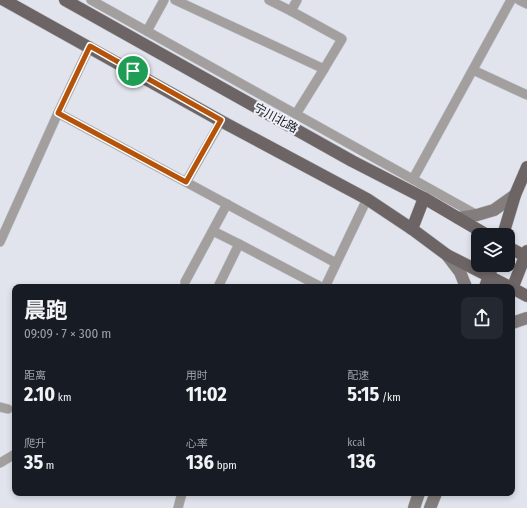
<!DOCTYPE html>
<html lang="zh">
<head>
<meta charset="utf-8">
<style>
  body { margin:0; font-family:"Fira Sans Condensed","Noto Sans SC",sans-serif; background:#242831; color:#f1f3f6; height:100vh; display:flex; flex-direction:column; font-size:15px; white-space:nowrap }
  * { box-sizing:border-box; margin:0 }
  p { font-size:13px; color:#9ea1a6 }
  .icon { flex:none; width:22px; height:22px; fill:none; stroke:currentColor; stroke-width:2; stroke-linecap:round; stroke-linejoin:round }
  .map { position:relative; flex:1; overflow:hidden }
  .side { position:absolute; left:12px; top:284px; width:503px; height:212px; display:flex; flex-direction:column; background:#171b24; border-radius:8px; box-shadow:0 2px 6px #0003 }
  .side>* { flex:none }
  .buttons { position:absolute; left:471px; top:228px; display:grid; gap:8px }
  .buttons a { display:grid; place-items:center; width:44px; height:44px; border-radius:8px; background:#171b24; box-shadow:0 2px 6px #0003; font-size:20px }
  .pin { position:absolute; display:grid; place-items:center; width:34px; height:34px; color:#fff; margin:-17px; border:2px solid #fff; border-radius:50%; box-shadow:0 1px 4px #0007 }
  .round { display:grid; place-items:center; flex:none; width:42px; height:42px; border-radius:8px; background:#242831 }
  .headline { display:flex; align-items:center; justify-content:space-between; height:68px; padding:0 12px }
  h1 { font-size:22px; font-weight:700; line-height:30px }
  .metrics { display:grid; grid-template-columns:repeat(3,1fr); gap:6px; height:68px; padding:4px 12px }
  .metrics div { display:grid; align-content:center }
  .metrics b { font-size:20px; font-weight:700 }
  .metrics small { font-size:11px; font-weight:400 }
  .metrics p { font-size:11px }
  .map>svg:first-child { display:block }
  .lines { fill:none; stroke-linecap:round; stroke-linejoin:round }
  .minor-casing { stroke:#bdbfc6; stroke-width:10 }
  .secondary-casing { stroke:#bdbfc6; stroke-width:13 }
  .primary-casing { stroke:#bdbfc6; stroke-width:13 }
  .minor { stroke:#a39f9f; stroke-width:9 }
  .secondary { stroke:#837d7d; stroke-width:12 }
  .primary { stroke:#6d6565; stroke-width:12 }
  .route-casing { stroke:#fff; stroke-width:8 }
  .route { stroke:#b45309; stroke-width:5 }
  .labels { text-anchor:middle; dominant-baseline:central; stroke-width:4; stroke-linejoin:round; paint-order:stroke }
  .street-label { font-size:12px; fill:#17181b; stroke:#eef1f9 }
</style>
</head>
<body>
<div class="map">
<svg width="527" height="508" viewBox="0 0 527 508">
  <rect width="100%" height="100%" fill="#e1e4ec"/>
  <g class="lines">
    <g class="minor-casing">
      <g id="minor">
        <polyline points="91,0 477,215"/>
        <polyline points="175,0 324,69 342,39 291,11 297,0"/>
        <polyline points="269,0 291,11"/>
        <polyline points="519,0 527,4"/>
        <polyline points="147,31 164,0"/>
        <polyline points="90,46 58,113 336,263"/>
        <polyline points="473,70 527,95"/>
        <polyline points="296,114 324,69"/>
        <polyline points="413,179 511,0"/>
        <polyline points="186,182 221,121"/>
        <polyline points="213,231 239,244"/>
        <polyline points="0,242 58,113"/>
        <polyline points="185,282 227,204"/>
        <polyline points="218,287 239,244 321,287"/>
        <polyline points="325,287 367,199"/>
        <polyline points="0,407 8,409"/>
        <polyline points="0,463 15,454"/>
        <polyline points="178,508 182,493"/>
      </g>
    </g>
    <g class="secondary-casing">
      <g id="secondary">
        <polyline points="458,218 477,215 494,210 515,195"/>
        <polyline points="447,255 460,272 466,287"/>
        <polyline points="512,323 527,318"/>
        <polyline points="414,508 419,493"/>
        <polyline points="430,508 436,493"/>
      </g>
    </g>
    <g class="primary-casing">
      <g id="primary">
        <polyline points="4,0 221,121 367,199 412,229 447,255 510,287"/>
        <polyline points="65,0 352,161 424,198 487,235"/>
        <polyline points="412,229 424,198"/>
        <polyline points="503,235 515,195 527,167"/>
        <polyline points="508,247 527,257"/>
        <polyline points="485,287 493,265"/>
        <polyline points="512,288 527,296"/>
        <polyline points="512,289 527,251"/>
      </g>
    </g>
    <use href="#minor" class="minor"/>
    <use href="#secondary" class="secondary"/>
    <use href="#primary" class="primary"/>
  </g>
  <g class="lines">
    <g class="route-casing">
      <polygon id="route" points="90,46 221,120 186,182 58,113"/>
    </g>
    <use href="#route" class="route"/>
  </g>
  <g class="labels">
    <g class="street-label">
      <text transform="translate(276 118) rotate(29)">宁川北路</text>
    </g>
  </g>
</svg>
<div class="buttons">
<a><svg class="icon" aria-label="layers" viewBox="0 0 24 24"><path d="M12 4l9 5-9 5-9-5zM3 14l9 5 9-5"/></svg></a>
</div>
<div class="pin" style="left:133px;top:71px;background:#1e9e55"><svg class="icon" aria-label="arrive" viewBox="0 0 24 24"><path d="M6 21V4h12l-3 4 3 4H6"/></svg></div>
<section class="side">
<div class="headline"><div><h1>晨跑</h1><p>09:09 · 7 × 300 m</p></div><a class="round"><svg class="icon" aria-label="share" viewBox="0 0 24 24"><path d="M12 15V3M7 8l5-5 5 5M5 13v7h14v-7"/></svg></a></div>
<div class="metrics">
<div><p>距离</p><b>2.10<small> km</small></b></div>
<div><p>用时</p><b>11:02</b></div>
<div><p>配速</p><b>5:15<small> /km</small></b></div>
</div>
<div class="metrics">
<div><p>爬升</p><b>35<small> m</small></b></div>
<div><p>心率</p><b>136<small> bpm</small></b></div>
<div><p>kcal</p><b>136</b></div>
</div>
</section>
</div>
</body>
</html>
